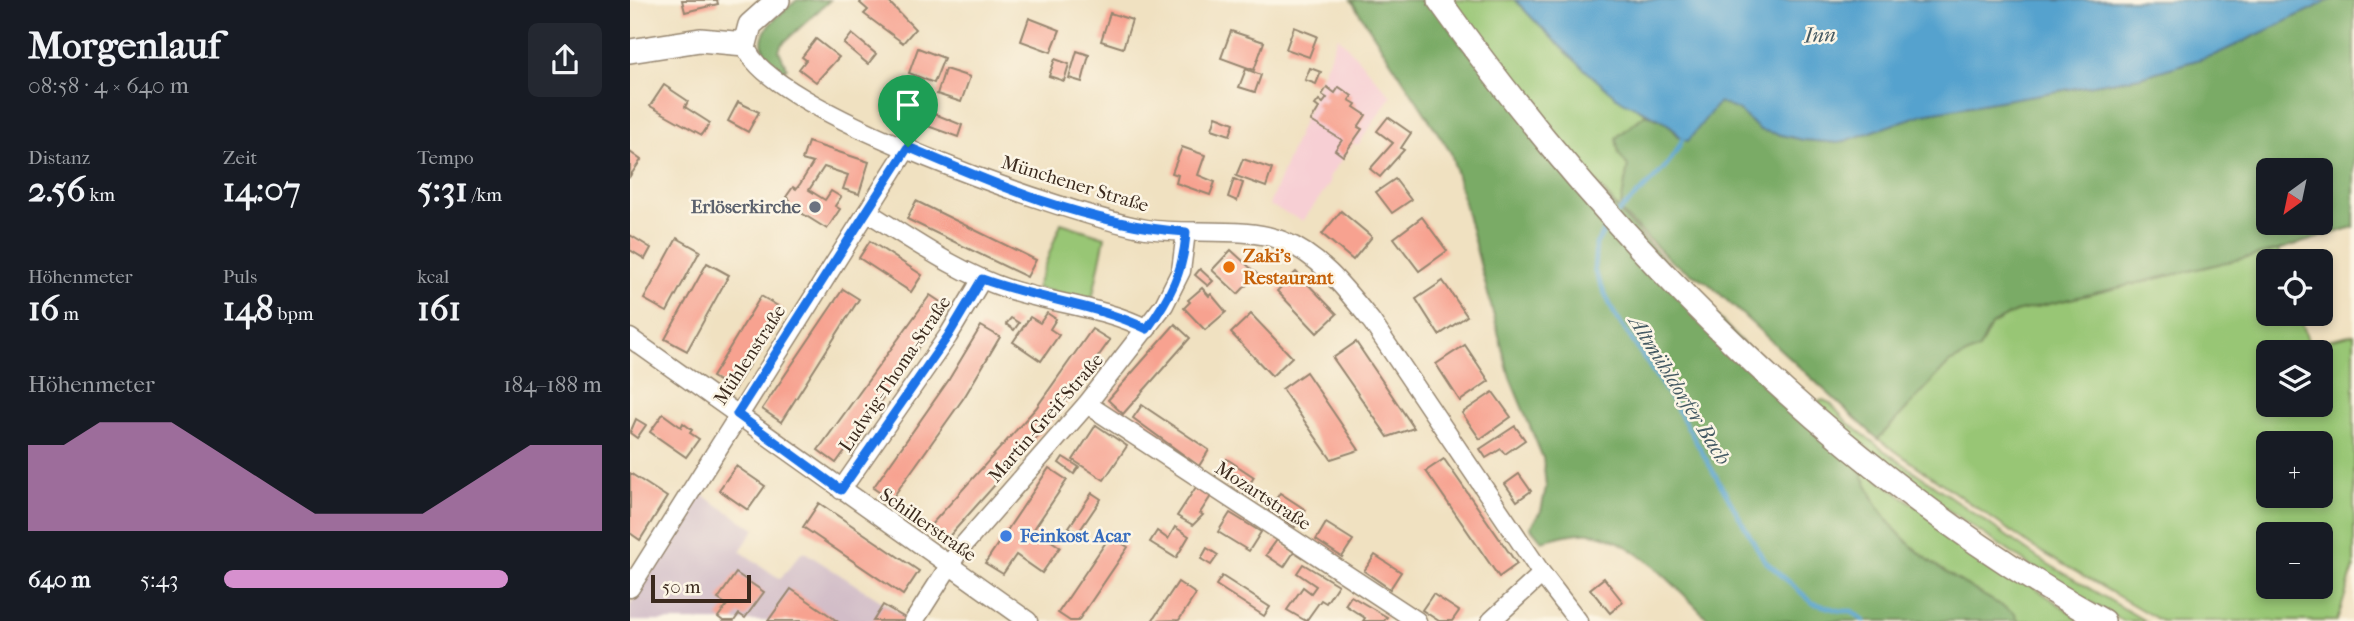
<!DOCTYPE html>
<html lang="de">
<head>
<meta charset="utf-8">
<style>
  body { margin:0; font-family:"IM FELL French Canon",serif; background:#242831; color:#f1f3f6; height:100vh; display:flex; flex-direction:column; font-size:26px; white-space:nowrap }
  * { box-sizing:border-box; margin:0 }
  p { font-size:23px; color:#9ea1a6 }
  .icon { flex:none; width:38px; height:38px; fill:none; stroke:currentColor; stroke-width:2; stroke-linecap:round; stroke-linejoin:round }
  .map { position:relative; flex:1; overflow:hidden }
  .sheet { display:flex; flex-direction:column; background:#171b24; width:630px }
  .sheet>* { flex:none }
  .needle { width:46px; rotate:213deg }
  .buttons { position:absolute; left:1626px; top:158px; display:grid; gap:14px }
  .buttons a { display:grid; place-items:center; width:77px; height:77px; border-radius:10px; background:#171b24; box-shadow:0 4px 10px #0003; font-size:35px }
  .scale { position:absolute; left:21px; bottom:18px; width:100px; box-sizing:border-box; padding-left:7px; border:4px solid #3b2a1e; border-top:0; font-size:19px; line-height:24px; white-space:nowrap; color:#3b2a1e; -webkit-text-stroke:5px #fcf5e5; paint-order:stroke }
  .pin { position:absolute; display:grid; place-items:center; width:60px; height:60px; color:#fff; margin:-72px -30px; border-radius:50% 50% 50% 0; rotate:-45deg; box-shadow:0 0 7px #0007 }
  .pin .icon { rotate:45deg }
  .round { display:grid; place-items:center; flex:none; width:74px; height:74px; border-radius:10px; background:#242831 }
  .head { display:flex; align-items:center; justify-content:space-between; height:119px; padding:0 28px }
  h1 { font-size:38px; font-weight:800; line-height:52px }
  .metrics { display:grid; grid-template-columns:repeat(3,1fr); gap:10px; height:119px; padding:7px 28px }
  .metrics div { display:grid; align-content:center }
  .metrics b { font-size:35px; font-weight:800 }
  .metrics small { font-size:19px; font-weight:400 }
  .metrics p { font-size:19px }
  .chart { height:196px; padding:14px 28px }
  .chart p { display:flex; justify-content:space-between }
  .chart svg { width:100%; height:126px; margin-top:7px; fill:#d690ce; opacity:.7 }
  ul { padding:0 28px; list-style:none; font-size:23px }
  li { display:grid; grid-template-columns:112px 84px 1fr; align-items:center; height:52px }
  li i { height:18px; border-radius:9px; background:#d690ce }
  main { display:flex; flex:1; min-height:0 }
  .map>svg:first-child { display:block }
  .built { fill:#f7cfd4 }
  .industrial { fill:#d2bdc8 }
  .green { fill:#98c675; stroke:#6a784a; stroke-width:2; fill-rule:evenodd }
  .forest { fill:#7aab66; stroke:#5a6a42; stroke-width:2; fill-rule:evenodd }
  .water { fill:#55a2ce; stroke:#486676; stroke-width:2 }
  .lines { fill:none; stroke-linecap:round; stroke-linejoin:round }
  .stream { stroke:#55a2ce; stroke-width:4.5 }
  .building { fill:#f7a290 }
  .minor-casing { stroke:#968670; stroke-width:21 }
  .major-casing { stroke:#968670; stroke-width:26 }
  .minor { stroke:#fff; stroke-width:18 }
  .major { stroke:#fff; stroke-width:23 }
  .route-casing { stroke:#fff; stroke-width:14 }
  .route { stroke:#1a73e8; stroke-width:9 }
  .worship-dot { fill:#6b7280; stroke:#fcf5e5; stroke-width:2.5 }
  .food-dot { fill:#e8710a; stroke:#fcf5e5; stroke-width:2.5 }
  .shop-dot { fill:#3f7fe0; stroke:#fcf5e5; stroke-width:2.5 }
  .labels { text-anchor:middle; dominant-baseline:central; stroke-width:5; stroke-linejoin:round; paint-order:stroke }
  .street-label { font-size:19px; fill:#3b2a1e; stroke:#fcf5e5 }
  .worship-label { font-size:19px; font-weight:bold; fill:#5b616d; stroke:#fcf5e5; text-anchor:end }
  .food-label { font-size:19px; font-weight:bold; fill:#c56008; stroke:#fcf5e5; text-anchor:start }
  .shop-label { font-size:19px; font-weight:bold; fill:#366cbe; stroke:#fcf5e5; text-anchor:start }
  .water-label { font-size:21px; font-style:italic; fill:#455a64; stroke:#fcf5e5 }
</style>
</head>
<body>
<main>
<section class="sheet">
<div class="head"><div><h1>Morgenlauf</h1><p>08:58 · 4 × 640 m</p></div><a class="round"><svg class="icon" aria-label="share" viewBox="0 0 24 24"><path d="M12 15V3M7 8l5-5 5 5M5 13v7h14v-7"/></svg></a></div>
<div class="metrics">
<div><p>Distanz</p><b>2.56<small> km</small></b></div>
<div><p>Zeit</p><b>14:07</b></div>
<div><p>Tempo</p><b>5:31<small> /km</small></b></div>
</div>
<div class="metrics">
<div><p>Höhenmeter</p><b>16<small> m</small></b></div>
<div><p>Puls</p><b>148<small> bpm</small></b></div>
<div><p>kcal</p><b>161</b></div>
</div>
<div class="chart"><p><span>Höhenmeter</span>184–188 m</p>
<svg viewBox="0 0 160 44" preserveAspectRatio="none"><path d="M0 44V14L10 14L20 6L30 6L40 6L50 14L60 22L70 30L80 38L90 38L100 38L110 38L120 30L130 22L140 14L150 14L160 14V44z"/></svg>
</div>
<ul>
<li><b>640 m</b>5:43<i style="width:75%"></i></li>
</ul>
</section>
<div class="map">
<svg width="1724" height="621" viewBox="0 0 1724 621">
  <rect width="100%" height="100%" fill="#fcf5e5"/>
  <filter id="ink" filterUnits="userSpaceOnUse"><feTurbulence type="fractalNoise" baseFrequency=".0143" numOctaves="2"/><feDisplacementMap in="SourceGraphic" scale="14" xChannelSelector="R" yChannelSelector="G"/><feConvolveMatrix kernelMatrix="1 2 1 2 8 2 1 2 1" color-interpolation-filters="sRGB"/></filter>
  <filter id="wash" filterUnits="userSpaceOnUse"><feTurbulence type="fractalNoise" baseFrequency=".00686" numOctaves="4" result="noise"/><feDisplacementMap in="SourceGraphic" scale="28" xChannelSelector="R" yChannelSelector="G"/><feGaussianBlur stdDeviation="1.57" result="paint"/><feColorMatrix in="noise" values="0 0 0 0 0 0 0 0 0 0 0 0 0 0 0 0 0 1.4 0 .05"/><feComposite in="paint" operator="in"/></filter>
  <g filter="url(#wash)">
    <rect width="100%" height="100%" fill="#f0e1c1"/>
    <polygon class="built" points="708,36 761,96 728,145 724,143 699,177 700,183 673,221 639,205"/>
    <polygon class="industrial" points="71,494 125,529 110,551 150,579 173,551 279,619 278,621 0,621 0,606"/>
    <g class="green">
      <path d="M820 0H885C926 43 966 83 1016 114L986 138 989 154 998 166 990 211 914 121Z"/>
      <polygon points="431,223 475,237 462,300 406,288"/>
      <path d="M1648 250 1651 261H1638V313H1669L1679 344 1724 334V567L1707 621H1531L1403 547 1248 439 1319 363 1349 349 1361 325 1385 312ZM1638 352H1690V404H1638ZM1638 443H1690V495H1638ZM1638 534H1690V586H1638Z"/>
      <polygon points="1193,400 1200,403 1217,422 1252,449 1408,558 1515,621 1493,621 1425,582 1300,498 1207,424 1187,402"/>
      <path d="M1227 465 1453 621H1388L1384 613C1335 584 1281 558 1249 508 1241 495 1235 479 1227 465Z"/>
    </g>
    <g class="forest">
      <path d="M167 0H200L151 45 149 51 157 68 150 73C115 39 137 25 167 0Z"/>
      <path d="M721 0H801L832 45 1227 465C1235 479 1241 495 1249 508 1281 558 1335 584 1384 613L1388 621H1080C1050 591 1003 537 960 533 944 532 927 537 912 541L900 527 911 511 916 487 913 458 880 378 821 153Z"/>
      <path d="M1700 0H1724V227L1648 250 1385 312 1361 325 1349 349 1319 363 1248 439 1078 283 1042 262 990 211 998 166 989 154 986 138 1016 114 1038 124 1052 140 1089 102 1108 110 1130 130 1173 140 1209 143 1293 114 1510 77 1587 54ZM1638 170H1690V222H1638Z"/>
    </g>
    <path class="water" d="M885 0H1700L1587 54 1510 77 1293 114 1209 143 1173 140 1130 130 1108 110 1089 102 1058 141C1049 140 1047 130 1039 125 1020 112 995 106 978 90 945 62 915 32 885 0Z"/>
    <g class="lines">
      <g class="stream">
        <path d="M988 213C1010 191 1040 169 1052 140"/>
        <polyline points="980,222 966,244 964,270 984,313 1042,400 1134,560 1183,603 1211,611 1222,611 1234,621"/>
      </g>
    </g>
    <g id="blocks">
      <g class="building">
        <polygon points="52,0 87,0 88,4 55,12"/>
        <polygon points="232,0 257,0 285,29 273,43 234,14 238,10 230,3"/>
        <polygon points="480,13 502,20 493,48 471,41"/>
        <polygon points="399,18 430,30 421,52 391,41"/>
        <polygon points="664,27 687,36 679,57 656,49"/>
        <polygon points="601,31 634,42 624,70 591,58"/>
        <polygon points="222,34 246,54 238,64 214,44"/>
        <polygon points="186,39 209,57 186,82 169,69 176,60 172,57"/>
        <polygon points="288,48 314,58 304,83 279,73"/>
        <polygon points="447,51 459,55 452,82 439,78"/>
        <polygon points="425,59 439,64 434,81 419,76"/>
        <polygon points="680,68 691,72 686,84 675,80"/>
        <polygon points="315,69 340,77 331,102 307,94"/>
        <polygon points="616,69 631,75 625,92 609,87"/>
        <polygon points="34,85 58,101 55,107 80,123 72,135 20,106"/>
        <polygon points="697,87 705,93 709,87 722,96 719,100 726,104 724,107 736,115 728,127 732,129 713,156 705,150 712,140 681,121 689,108 685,105 689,100 693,103 697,98 692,95"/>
        <polygon points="258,95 332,125 328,137 253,110"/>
        <polygon points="108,102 129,112 118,132 98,121"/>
        <polygon points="586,116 604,123 600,135 582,129"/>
        <polygon points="758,117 781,133 771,148 774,150 750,177 740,169 763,143 747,131"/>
        <polygon points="178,142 239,162 229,194 213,189 218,175 194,167 179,190 195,200 201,191 211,197 205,206 210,209 197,229 157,204 160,200 156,197 163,187 166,189 170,184 183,163 172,160"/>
        <polygon points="552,147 575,155 568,175 585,182 580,195 546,183 548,175 542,173"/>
        <polygon points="0,152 11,160 0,176"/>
        <polygon points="613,159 642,169 636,187 606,176"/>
        <polygon points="604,179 613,183 607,201 598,197"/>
        <polygon points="765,179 781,200 762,213 746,192"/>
        <polygon points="286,201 406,260 397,277 277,219"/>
        <polygon points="711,211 742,237 723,260 692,234"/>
        <polygon points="792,217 817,251 789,271 764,238"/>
        <polygon points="0,235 21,248 15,259 0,250"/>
        <polygon points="47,238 70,251 37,312 14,299"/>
        <polygon points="240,241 292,275 281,292 229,258"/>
        <polygon points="601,250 627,274 608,294 582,270"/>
        <polygon points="77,263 99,275 57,351 35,339"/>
        <polygon points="570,269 583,281 578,286 565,275"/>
        <polygon points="666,272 707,314 687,333 647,291"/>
        <polygon points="813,281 837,316 809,335 786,299"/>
        <polygon points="572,288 579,296 581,294 596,312 575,330 554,308 560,302 558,300"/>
        <polygon points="213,289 229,299 151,422 132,409"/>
        <polygon points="300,295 318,307 206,463 188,450"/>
        <polygon points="131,296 153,309 104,390 82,377"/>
        <polygon points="417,313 426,319 420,329 429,335 411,361 383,342 400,317 410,323"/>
        <polygon points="621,314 662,357 642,376 601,333"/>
        <polygon points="381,318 389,323 384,330 376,324"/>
        <polygon points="545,324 560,338 493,414 478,400"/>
        <polygon points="351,326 370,337 335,396 261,500 243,488 318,381"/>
        <polygon points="462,329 480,340 470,354 428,414 315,541 299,527 406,408"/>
        <polygon points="726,342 784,428 758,437 703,358"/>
        <polygon points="835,345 859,381 830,401 806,364"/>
        <polygon points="676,372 729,450 701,459 652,389"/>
        <polygon points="863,392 881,417 850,439 832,413"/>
        <polygon points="512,405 579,450 569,466 503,418"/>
        <polygon points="33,414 51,427 53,423 62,430 60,433 69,439 56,457 20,432"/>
        <polygon points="6,419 16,425 7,438 0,433"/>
        <polygon points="466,425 497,446 474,480 443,460"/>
        <polygon points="885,426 895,440 875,454 871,449 856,458 850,449"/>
        <polygon points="433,457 449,467 444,474 429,463"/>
        <polygon points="597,459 624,477 613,495 585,477"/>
        <polygon points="814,459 887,564 869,577 796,471"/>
        <polygon points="106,466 135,486 118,510 89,490"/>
        <polygon points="419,468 437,480 404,529 430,547 412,573 386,555 373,574 355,563"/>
        <polygon points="0,473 37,497 10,540 0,533"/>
        <polygon points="889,474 901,491 887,501 875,484"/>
        <polygon points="566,487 581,496 570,513 573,515 563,525 547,516"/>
        <polygon points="462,493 471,499 448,533 439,527"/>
        <polygon points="650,493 676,510 665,527 639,510"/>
        <polygon points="189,503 289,571 273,595 173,527"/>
        <polygon points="600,513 631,532 619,551 588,532"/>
        <polygon points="696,523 723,540 712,557 686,540"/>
        <polygon points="545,527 559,536 546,558 520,542 527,531 538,539"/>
        <polygon points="480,536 498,547 448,621 440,621 428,613"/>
        <polygon points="647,540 664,552 654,567 636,555"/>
        <polygon points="577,548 588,555 581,565 571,559"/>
        <polygon points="745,555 771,572 760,589 734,571"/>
        <polygon points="673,564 708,585 696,603 691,600 676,621 657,610 673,587 681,593 686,586 667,573"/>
        <polygon points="106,573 134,592 115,618 109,614 104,621 93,621 88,617 97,605 88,599"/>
        <polygon points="592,576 640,607 634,616 586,585"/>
        <polygon points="974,578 993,602 980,613 960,589"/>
        <polygon points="548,582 566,594 549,620 522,621"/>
        <polygon points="161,589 199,615 207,621 138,621"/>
        <polygon points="803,594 829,611 822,621 809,621 792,610"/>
        <polygon points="721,596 757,617 754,621 733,621 735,618 715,605"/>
        <polygon points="253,605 275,618 273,621 243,621"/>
      </g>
    </g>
  </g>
  <g filter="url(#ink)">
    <use href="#blocks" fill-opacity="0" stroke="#968670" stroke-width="2"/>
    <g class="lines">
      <g class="minor-casing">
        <g id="minor">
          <path d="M115 44C129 109 448 218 516 229 556 235 618 226 653 241 691 256 717 291 742 322L912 574 948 621"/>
          <path d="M237 212C283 240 327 272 378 289 424 304 474 307 517 329"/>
          <polyline points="0,338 398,621"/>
          <polyline points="457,404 787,621"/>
          <polyline points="211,490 318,336 352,279"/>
          <polyline points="0,588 278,147"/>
          <polyline points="284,621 330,549 457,404 534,305 551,271 556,232"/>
          <polyline points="861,621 912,574"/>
        </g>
      </g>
      <g class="major-casing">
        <g id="major">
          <path d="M809 0C981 242 1212 477 1473 621"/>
          <polyline points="0,51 70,40 115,44 120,25 148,0"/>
        </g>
      </g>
      <use href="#minor" class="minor"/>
      <use href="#major" class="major"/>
    </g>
  </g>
  <g class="lines" filter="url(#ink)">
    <g class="route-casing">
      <path id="route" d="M278 147C366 185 459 225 556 232 554 271 540 297 517 329 466 304 406 299 352 279L318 336 211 490 107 414Z"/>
    </g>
    <use href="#route" class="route"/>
  </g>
  <circle class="worship-dot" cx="185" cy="207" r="7"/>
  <circle class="food-dot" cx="599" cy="267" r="7"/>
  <circle class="shop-dot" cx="376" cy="536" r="7"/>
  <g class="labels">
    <g class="street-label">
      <text transform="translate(445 184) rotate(17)">Münchener Straße</text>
      <text transform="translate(120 355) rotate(-57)">Mühlenstraße</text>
      <text transform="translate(265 374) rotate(-56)">Ludwig-Thoma-Straße</text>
      <text transform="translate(416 418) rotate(-49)">Martin-Greif-Straße</text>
      <text transform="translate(633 496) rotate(33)">Mozartstraße</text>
      <text transform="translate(298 525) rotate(35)">Schillerstraße</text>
    </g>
    <g class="worship-label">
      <text x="171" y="207">Erlöserkirche</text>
    </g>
    <g class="food-label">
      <text x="613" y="256">Zaki's<tspan x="613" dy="22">Restaurant</tspan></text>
    </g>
    <g class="shop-label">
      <text x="390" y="536">Feinkost Acar</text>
    </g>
    <g class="water-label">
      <text transform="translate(1190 35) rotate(-2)">Inn</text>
      <text transform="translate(1050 390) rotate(58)">Altmühldorfer Bach</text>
    </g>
  </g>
</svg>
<div class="buttons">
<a><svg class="needle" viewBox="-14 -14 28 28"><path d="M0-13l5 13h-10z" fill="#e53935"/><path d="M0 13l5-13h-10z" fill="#9ea1a6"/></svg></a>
<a><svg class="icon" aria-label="locate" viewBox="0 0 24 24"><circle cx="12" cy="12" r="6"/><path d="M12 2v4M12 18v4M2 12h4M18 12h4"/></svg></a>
<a><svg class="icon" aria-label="layers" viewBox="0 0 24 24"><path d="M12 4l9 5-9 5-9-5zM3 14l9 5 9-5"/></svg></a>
<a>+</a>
<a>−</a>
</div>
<div class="scale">50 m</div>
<div class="pin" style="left:278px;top:147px;background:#1e9e55"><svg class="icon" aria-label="arrive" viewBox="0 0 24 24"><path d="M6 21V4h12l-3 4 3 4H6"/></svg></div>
</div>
</main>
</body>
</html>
